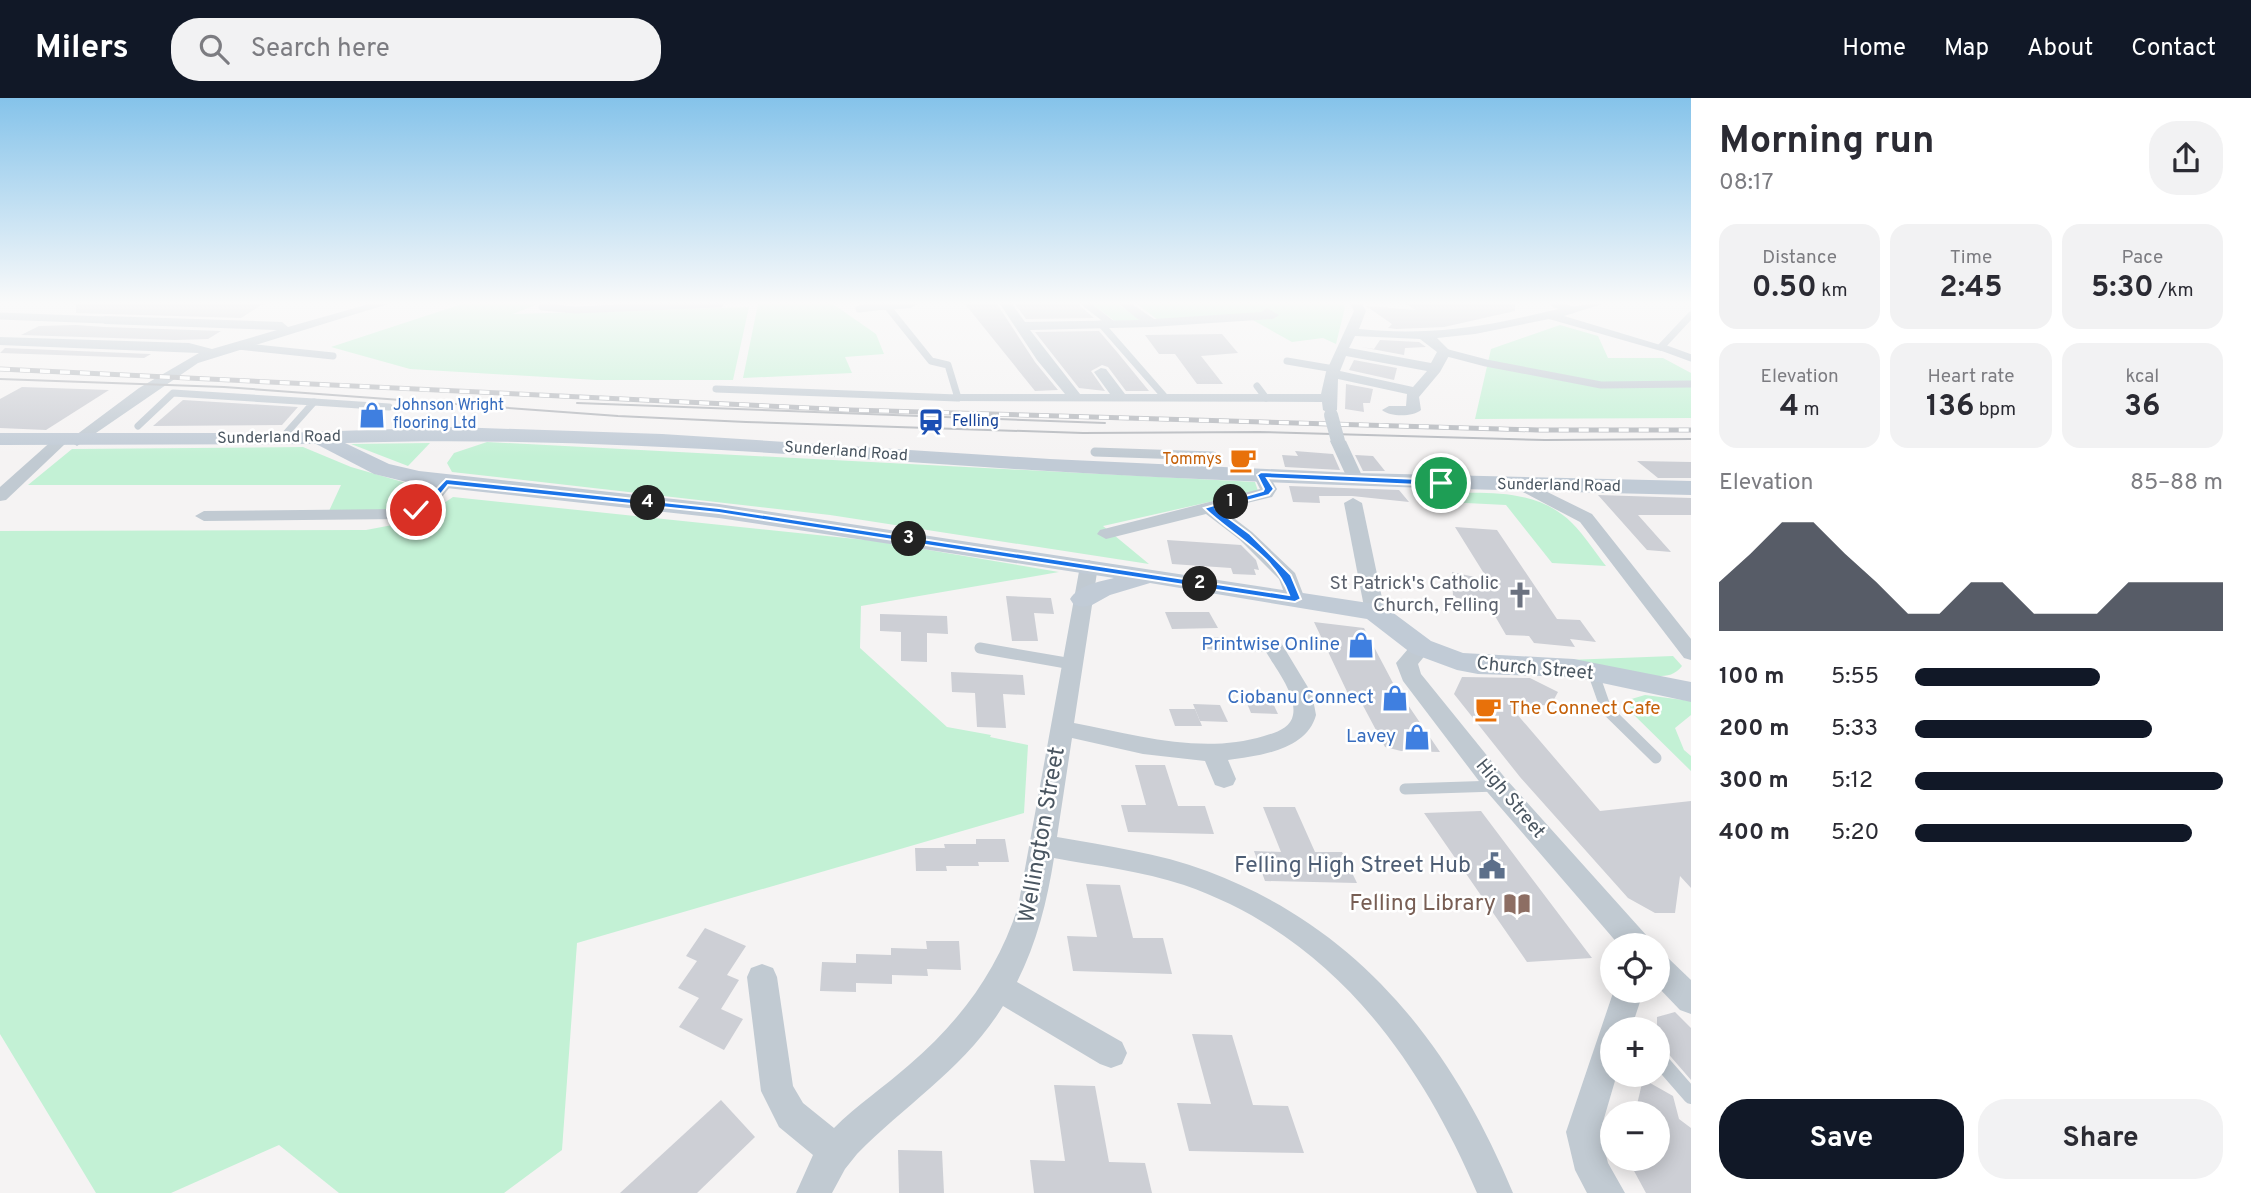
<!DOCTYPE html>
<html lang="en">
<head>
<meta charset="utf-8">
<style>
  body { margin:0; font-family:Overpass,sans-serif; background:#f2f2f3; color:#2b2b33; height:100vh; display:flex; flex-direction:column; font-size:26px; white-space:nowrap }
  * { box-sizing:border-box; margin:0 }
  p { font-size:23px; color:#7c7c81 }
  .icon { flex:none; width:38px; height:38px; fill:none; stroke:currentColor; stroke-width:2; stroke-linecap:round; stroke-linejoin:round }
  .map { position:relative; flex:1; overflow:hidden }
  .panel { display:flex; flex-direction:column; background:#fff; width:560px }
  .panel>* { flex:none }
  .controls { position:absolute; left:1600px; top:835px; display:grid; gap:14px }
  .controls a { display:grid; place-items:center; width:70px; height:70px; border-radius:50%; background:#fff; box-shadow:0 4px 18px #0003; font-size:35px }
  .pin { position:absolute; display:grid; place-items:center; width:60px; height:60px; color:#fff; margin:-30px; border:4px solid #fff; border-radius:50%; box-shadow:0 2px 7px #0007 }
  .km { position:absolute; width:35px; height:35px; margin:-18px; border-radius:50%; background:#222; color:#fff; font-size:19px; line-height:35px; text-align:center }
  .round { display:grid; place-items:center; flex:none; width:74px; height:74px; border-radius:28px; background:#f2f2f3 }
  .head { display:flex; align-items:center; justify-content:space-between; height:119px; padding:0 28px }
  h1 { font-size:38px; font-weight:700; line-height:52px }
  .stats { display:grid; grid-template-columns:repeat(3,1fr); gap:10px; height:119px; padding:7px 28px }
  .stats div { display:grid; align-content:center; border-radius:18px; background:#f2f2f3; text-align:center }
  .stats b { font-size:30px; font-weight:700 }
  .stats small { font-size:19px; font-weight:400 }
  .stats p { font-size:19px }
  .chart { height:196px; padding:14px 28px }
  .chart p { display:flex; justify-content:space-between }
  .chart svg { width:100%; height:126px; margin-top:7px; fill:#111827; opacity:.7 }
  .button { display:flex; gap:14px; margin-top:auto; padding:14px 28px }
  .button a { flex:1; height:80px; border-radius:28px; background:#111827; color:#fff; font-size:28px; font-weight:700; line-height:80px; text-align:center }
  .button a+a { background:#f2f2f3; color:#2b2b33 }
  ul { padding:0 28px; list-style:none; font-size:23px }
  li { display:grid; grid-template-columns:112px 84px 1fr; align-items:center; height:52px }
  li i { height:18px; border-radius:9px; background:#111827 }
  header { display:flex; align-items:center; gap:42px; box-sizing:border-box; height:98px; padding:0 35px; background:#111827; color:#fff }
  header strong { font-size:33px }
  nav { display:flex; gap:38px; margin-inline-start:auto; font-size:24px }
  .search { width:490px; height:63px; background:#f2f2f3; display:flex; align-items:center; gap:18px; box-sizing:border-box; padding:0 24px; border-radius:28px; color:#7c7c81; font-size:26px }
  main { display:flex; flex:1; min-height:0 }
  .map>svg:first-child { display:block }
  .green { fill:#c3f1d5 }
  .building { fill:#cdcfd5 }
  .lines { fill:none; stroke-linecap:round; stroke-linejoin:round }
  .lane-far3 { stroke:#c1cad2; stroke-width:7 }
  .lane-far2 { stroke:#c1cad2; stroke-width:9 }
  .lane-far1 { stroke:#c1cad2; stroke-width:11 }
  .lane { stroke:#c1cad2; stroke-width:16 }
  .street { fill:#c1cad2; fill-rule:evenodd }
  .secondary { fill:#c1cbd6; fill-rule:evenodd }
  .tram { stroke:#b5b8bd; stroke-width:2 }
  .rail-casing { stroke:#b5b8bd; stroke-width:5 }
  .rail { stroke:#fff; stroke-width:3.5; stroke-dasharray:10; stroke-linecap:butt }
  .street-bridge { stroke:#c1cad2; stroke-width:14 }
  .route { fill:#1a73e8; stroke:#fff; stroke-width:2 }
  .labels { text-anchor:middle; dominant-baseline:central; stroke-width:5; stroke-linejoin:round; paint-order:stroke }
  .far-shop-label { font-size:16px; fill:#366cbe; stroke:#fff; text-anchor:start }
  .far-transit-label { font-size:16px; fill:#164399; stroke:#fff; text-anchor:start }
  .far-street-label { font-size:16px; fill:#4a5661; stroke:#fff }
  .far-food-label { font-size:16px; fill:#c56008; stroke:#fff; text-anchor:end }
  .worship-label { font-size:19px; fill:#5b616d; stroke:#fff; text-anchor:end }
  .shop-label { font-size:19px; fill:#366cbe; stroke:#fff; text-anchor:end }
  .street-label { font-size:19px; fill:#4a5661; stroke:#fff }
  .food-label { font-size:19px; fill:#c56008; stroke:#fff; text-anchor:start }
  .near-street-label { font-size:23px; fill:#4a5661; stroke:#fff }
  .near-service-label { font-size:23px; fill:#4e5e75; stroke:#fff; text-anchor:end }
  .near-education-label { font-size:23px; fill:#785e54; stroke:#fff; text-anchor:end }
</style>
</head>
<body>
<header>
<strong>Milers</strong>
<div class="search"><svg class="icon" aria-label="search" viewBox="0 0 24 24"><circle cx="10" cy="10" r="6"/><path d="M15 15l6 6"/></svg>Search here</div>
<nav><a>Home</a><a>Map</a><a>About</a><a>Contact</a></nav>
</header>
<main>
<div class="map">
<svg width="1691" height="1095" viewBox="0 0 1691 1095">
  <rect width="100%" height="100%" fill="#f5f3f3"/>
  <g class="green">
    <polygon points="462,206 538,206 513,216 749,209 733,282 597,282 410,271 331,249"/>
    <polygon points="758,206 833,206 876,236 884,256 845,259 852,275 743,280"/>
    <polygon points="1092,206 1118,206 1140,222 1115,223"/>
    <polygon points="1137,206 1343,206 1345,209 1336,246 1323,240 1292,244 1242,216 1158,222"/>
    <polygon points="1560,227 1598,238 1608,260 1663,260 1691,275 1691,320 1475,321 1491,251"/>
    <polygon points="487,344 1255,384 1258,393 1103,428 1149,466 830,417 452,374 447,365 454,355"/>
    <polygon points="430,345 408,368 351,346"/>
    <path d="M303 349 351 369 427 391 429 395C418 419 354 412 329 413L341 387H28L72 351Z"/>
    <path d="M1437 395C1484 395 1536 389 1572 425 1585 438 1595 454 1606 468L1552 465 1506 407 1446 404Z"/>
    <polygon points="453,399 875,443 1059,474 861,508 860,550 947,629 991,637 990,639 1028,647 1024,715 577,845 562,1052 504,1095 339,1095 279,1047 171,1095 96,1095 0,936 0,433 366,432 419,422"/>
    <path d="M1673 558 1682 568C1675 577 1668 578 1657 578L1568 562Z"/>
    <polygon points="1645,597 1691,603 1691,617 1675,630 1684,652 1691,658 1691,673 1632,615 1628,602"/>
  </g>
  <g class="building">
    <polygon points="76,206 263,206 241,220 76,215"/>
    <polygon points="965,206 997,206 1035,264 1058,292 1035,293"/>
    <polygon points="1015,206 1078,206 1094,220 1026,221"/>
    <polygon points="1406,206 1515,206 1515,213 1444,229 1396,231 1388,230 1392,226 1366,208 1416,212"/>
    <polygon points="76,227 105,229 221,233 208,241 175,242 21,237 39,228"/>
    <polygon points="1099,233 1117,254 1149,293 1126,293 1108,269 1102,267 1091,273 1105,293 1079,290 1035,234"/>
    <polygon points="1222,236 1238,255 1201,258 1223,286 1197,286 1175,256 1159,256 1145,237"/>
    <polygon points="1380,242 1419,244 1426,249 1405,250 1404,257 1361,249 1374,251"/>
    <polygon points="5,250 151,256 144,260 0,255"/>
    <polygon points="1354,262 1397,270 1394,282 1349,272"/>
    <polygon points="1346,286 1373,291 1370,305 1363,305 1364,314 1345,311"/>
    <polygon points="22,289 109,292 46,332 0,330 0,301"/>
    <polygon points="183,302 298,309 282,327 153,328"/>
    <polygon points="1295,353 1333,356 1340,372 1285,369 1282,357 1298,358"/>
    <polygon points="1355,357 1373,358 1385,373 1363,373"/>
    <polygon points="1637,363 1691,364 1691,380 1658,380"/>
    <polygon points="1289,388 1399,392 1409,404 1352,398 1319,398 1320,405 1293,404"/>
    <polygon points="1598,397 1691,400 1691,417 1638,417 1671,454 1647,452"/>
    <polygon points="1455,429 1497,432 1557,521 1580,522 1596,544 1570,541 1575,549 1534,545 1529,538 1506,537 1488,506 1453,499 1452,474 1488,482"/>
    <polygon points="1167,442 1241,447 1256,462 1259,472 1254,471 1256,477 1233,476 1231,470 1172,466"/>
    <polygon points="1006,498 1051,500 1054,516 1034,515 1038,543 1012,543"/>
    <polygon points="1165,514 1209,514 1218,530 1172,531"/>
    <polygon points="880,516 947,518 948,536 927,535 927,564 901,563 901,534 880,533"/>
    <polygon points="1314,524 1364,530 1393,585 1440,654 1401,653 1385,649 1359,600 1350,600"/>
    <polygon points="951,574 1023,577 1025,597 1003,596 1006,630 977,629 975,595 952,594"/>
    <polygon points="1462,579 1530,580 1558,594 1551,607 1510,608 1600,713 1691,703 1691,790 1680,778 1675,815 1655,815 1628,800 1520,679 1454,596"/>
    <polygon points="1244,598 1270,599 1278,616 1251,615"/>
    <polygon points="1193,606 1220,607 1228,624 1200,623"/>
    <polygon points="1169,611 1195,611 1202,628 1175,628"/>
    <polygon points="1135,667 1165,667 1178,708 1205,708 1214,736 1128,734 1121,707 1146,707"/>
    <polygon points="1263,709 1295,709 1315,754 1342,754 1357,785 1265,783 1254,753 1281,754"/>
    <polygon points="1481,713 1533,782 1592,860 1527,864 1424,715"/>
    <polygon points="976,741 1005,741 1009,764 978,764 979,768 946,768 947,773 916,773 915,750 945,750 944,746 976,746"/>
    <polygon points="1086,786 1120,787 1133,840 1163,840 1172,876 1073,873 1067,838 1097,839"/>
    <polygon points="705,830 746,848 727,877 739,882 721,911 743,921 724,952 679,929 699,900 678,890 697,863 686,858"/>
    <polygon points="926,843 959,843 961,872 927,871 928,878 892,877 892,886 856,885 856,894 820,893 822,864 856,865 856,856 891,857 891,850 927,851"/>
    <polygon points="1675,914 1691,930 1691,982 1665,952 1657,949 1657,919"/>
    <polygon points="1192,936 1232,937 1253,1007 1288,1008 1304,1055 1189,1053 1177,1005 1211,1006"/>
    <polygon points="1643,981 1673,998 1679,1021 1691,1030 1691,1095 1646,1095 1627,1060 1657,1060 1657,1015 1635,1015"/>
    <polygon points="1054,987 1095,988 1109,1064 1145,1065 1152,1095 1034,1095 1030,1062 1065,1063"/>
    <polygon points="721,1002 755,1039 697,1095 620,1095"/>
    <polygon points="898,1052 942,1053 944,1095 899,1095"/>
  </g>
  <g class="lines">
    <g class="lane-far3">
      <polyline points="550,206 542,209 575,212 720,206"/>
      <polyline points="1086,206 1112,226"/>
      <polyline points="1555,206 1572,212"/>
      <polyline points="859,211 885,208"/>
      <polyline points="1691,217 1661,249 1691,260"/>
      <polyline points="0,218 105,222"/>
      <polyline points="1101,226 1164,298"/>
      <polyline points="238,248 333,258"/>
      <polyline points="1444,254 1486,265 1601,287 1691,286"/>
      <polyline points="1287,263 1334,271"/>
      <polyline points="1257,288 1266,300"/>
      <polyline points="716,291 958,300 948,267 931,263 886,207"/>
      <polyline points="314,304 389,309"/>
      <polyline points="138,328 173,295 314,304 281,341"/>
    </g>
    <polyline class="lane-far2" points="1095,354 1213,358"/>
    <g class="lane-far1">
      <polyline points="980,550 1072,566"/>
      <polyline points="1593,574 1606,611 1656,660"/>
      <polyline points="1405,691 1497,688"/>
    </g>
    <polyline class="lane" points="1657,959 1691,998"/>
    <g class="street">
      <polygon points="369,206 388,206 198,265 77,348 69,343 72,340 139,290 199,255 0,247 0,239 189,245 212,251 277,232 105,226 99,222 105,218 282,224 288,229"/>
      <polygon points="881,206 917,206 911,210 885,212 881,211"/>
      <path d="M1000 206H1012L1025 224 1139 222 1119 206H1132L1154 221 1261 214 1267 210 1279 217 1273 221 1151 229 1030 232 1080 296H1110L1094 274 1101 270 1106 271 1125 296H1321L1326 274 1354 213 1350 206H1362L1366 213 1359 231C1408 236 1456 233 1505 223 1537 217 1569 206 1602 206L1564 218 1667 249 1661 253 1549 221 1475 236 1437 240 1451 254 1440 274 1419 299 1421 312C1413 319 1390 319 1382 312L1389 308H1406L1407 296 1338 281 1337 312 1330 316 1323 312 1322 304 953 303 951 300 953 297 958 296H1065L1037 262ZM1355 238 1420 241 1437 254 1431 265 1349 250ZM1346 258 1427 273 1413 289 1340 273Z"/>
      <polygon points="60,338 68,343 65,346 6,402 0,403 0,389 55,340"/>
      <polygon points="1338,338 1346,343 1364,382 1362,386 1356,387 1348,382 1330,343"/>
      <polygon points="1261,372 1267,374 1277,391 1272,399 1222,411 1252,434 1295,475 1305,501 1302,505 1288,505 1279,481 1240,442 1206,416 1106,441 1097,436 1100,432 1260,391 1253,377"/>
      <polygon points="446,379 454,384 434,409 402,421 204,423 195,418 204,413 399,411 422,401 440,380"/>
      <polygon points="1525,383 1592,416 1691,541 1691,562 1684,560 1580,424 1519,392 1517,388"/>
      <polygon points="1353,400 1362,405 1385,514 1382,518 1368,518 1365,514 1344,405"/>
      <path d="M1089 462 1098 468 1074 625C1136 637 1202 657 1264 638 1275 635 1291 630 1293 617 1297 597 1276 571 1266 554L1204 551 1201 546 1204 541 1211 539 1280 543 1312 596 1316 617C1307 652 1259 658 1228 662L1236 681 1233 687 1224 690 1215 687 1205 663 1143 656 1072 640 1057 739C1107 748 1159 755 1207 773 1360 830 1452 948 1513 1095H1477C1418 958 1331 838 1184 787 1142 773 1097 768 1054 760 1047 804 1037 844 1017 884L1122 944 1127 955 1122 966 1111 970 1100 966 1003 908C966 969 906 1006 857 1056L845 1071 832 1095H796L813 1057 779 1029 761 993 747 879 751 870 762 866 773 870 777 879 793 988 803 1005 834 1030C857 1007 884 989 909 967 960 923 997 874 1018 809L1080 468Z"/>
      <polygon points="1421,542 1428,544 1432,549 1418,566 1421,576 1506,681 1647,838 1652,847 1619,847 1488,695 1403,583 1396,565 1414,544"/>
      <polygon points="1657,855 1667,859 1691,882 1691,916 1680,912 1657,888"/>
      <polygon points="1614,892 1644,892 1631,931 1612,931 1612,976 1617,976 1600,1034 1608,1065 1625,1095 1587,1095 1575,1072 1566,1034"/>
    </g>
    <path class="secondary" d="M454 329 662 336 1050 361 1356 375 1691 383V397C1477 392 1262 386 1048 373 814 359 580 337 345 345L389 366 419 373 719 406 1375 506 1384 508 1431 543 1463 555 1574 561 1691 584V604L1574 579 1478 576 1457 572 1411 555 1367 521 1150 485 1110 497 1092 507 1083 509 1074 507 1070 501C1079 487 1098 484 1114 480L719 420 419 387 374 376 316 346 0 347V335H281Z"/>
    <g class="tram">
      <polyline points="0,281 224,289 618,318 746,324 1083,335 1259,334 1545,342 1691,341"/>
      <polyline points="577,305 1105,325"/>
    </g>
    <g class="rail-casing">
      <polyline id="rail" points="0,271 851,312 1538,332 1691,332"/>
    </g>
    <use href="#rail" class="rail"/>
    <polyline class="street-bridge" points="1331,317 1338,343"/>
  </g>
  <linearGradient id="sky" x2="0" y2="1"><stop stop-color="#85c3ea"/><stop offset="0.57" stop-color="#fafafa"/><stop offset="1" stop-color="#fafafa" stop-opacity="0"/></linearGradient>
  <rect width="1691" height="359" fill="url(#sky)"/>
  <path class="route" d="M1261 374 1441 382 1445 385 1441 388 1267 380 1274 391 1269 397 1216 411 1250 436 1291 477 1301 501 1295 504 719 415 448 387 432 407 420 414 412 412 425 403 446 381 719 410 1289 497C1275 457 1233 438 1204 410L1263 393 1264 391 1257 377Z"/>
  <defs>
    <g id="shop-bare" transform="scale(2.1)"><path d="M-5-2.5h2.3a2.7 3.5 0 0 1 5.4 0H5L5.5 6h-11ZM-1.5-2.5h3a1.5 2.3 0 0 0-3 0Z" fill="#3f7fe0" stroke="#fff" stroke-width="2.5" paint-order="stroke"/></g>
    <g id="station-bare" transform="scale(2.1)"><path d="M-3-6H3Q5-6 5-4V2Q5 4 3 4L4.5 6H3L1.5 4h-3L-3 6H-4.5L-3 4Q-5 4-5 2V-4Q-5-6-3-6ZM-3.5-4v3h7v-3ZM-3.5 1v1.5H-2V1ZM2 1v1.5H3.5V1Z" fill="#1a4fb4" stroke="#fff" stroke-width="2.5" paint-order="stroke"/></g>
    <g id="cafe-bare" transform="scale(2.1)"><path d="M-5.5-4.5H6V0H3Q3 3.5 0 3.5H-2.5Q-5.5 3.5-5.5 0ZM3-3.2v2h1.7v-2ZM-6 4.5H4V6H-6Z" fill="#e8710a" stroke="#fff" stroke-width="2.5" paint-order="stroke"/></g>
    <g id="church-bare" transform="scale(2.1)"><path d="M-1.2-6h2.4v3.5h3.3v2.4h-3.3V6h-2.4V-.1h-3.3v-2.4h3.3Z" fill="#6b7280" stroke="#fff" stroke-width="2.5" paint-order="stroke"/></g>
    <g id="civic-bare" transform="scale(2.1)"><path d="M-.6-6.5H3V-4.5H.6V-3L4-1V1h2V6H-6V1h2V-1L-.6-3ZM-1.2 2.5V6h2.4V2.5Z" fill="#5c6f8a" stroke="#fff" stroke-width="2.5" paint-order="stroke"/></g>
    <g id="library-bare" transform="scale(2.1)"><path d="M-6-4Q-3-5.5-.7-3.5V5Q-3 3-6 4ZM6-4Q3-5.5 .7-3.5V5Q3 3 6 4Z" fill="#8d6e63" stroke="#fff" stroke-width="2.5" paint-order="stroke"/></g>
  </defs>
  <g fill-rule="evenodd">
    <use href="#shop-bare" x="372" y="317"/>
    <use href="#station-bare" x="931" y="324"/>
    <use href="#cafe-bare" x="1243" y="362"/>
    <use href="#church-bare" x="1520" y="497"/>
    <use href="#shop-bare" x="1361" y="547"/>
    <use href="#shop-bare" x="1395" y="600"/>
    <use href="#cafe-bare" x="1488" y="611"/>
    <use href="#shop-bare" x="1417" y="639"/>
    <use href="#civic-bare" x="1492" y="768"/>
    <use href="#library-bare" x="1517" y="806"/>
  </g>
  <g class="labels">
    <g class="far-shop-label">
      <text x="393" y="308">Johnson Wright<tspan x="393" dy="18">flooring Ltd</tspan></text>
    </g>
    <g class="far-transit-label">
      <text x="952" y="324">Felling</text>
    </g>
    <g class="far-street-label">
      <text transform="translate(279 340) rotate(-1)">Sunderland Road</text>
      <text transform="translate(846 354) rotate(4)">Sunderland Road</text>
      <text transform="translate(1559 388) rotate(1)">Sunderland Road</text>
    </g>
    <g class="far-food-label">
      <text x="1222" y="362">Tommys</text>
    </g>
    <g class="worship-label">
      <text x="1499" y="486">St Patrick's Catholic<tspan x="1499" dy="22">Church, Felling</tspan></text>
    </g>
    <g class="shop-label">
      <text x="1340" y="547">Printwise Online</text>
      <text x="1374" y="600">Ciobanu Connect</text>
      <text x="1396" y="639">Lavey</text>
    </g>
    <g class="street-label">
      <text transform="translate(1535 571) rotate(5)">Church Street</text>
      <text transform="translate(1510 701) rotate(50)">High Street</text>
    </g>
    <g class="food-label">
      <text x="1509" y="611">The Connect Cafe</text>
    </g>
    <g class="near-street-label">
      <text transform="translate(1043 737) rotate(-80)">Wellington Street</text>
    </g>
    <g class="near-service-label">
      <text x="1471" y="768">Felling High Street Hub</text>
    </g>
    <g class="near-education-label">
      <text x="1496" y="806">Felling Library</text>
    </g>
  </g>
</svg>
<div class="controls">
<a><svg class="icon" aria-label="locate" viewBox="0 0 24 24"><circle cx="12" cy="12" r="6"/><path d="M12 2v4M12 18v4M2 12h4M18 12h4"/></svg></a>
<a>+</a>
<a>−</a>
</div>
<div class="pin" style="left:1441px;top:385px;background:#1e9e55"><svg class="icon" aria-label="arrive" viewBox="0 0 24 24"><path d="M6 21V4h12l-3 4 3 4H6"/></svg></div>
<div class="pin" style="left:416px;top:412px;background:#d93025"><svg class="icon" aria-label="check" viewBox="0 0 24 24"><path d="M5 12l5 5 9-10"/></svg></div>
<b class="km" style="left:1231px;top:404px">1</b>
<b class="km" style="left:1200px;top:486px">2</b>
<b class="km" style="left:909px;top:441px">3</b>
<b class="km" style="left:648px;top:405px">4</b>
</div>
<section class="panel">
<div class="head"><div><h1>Morning run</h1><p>08:17</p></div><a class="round"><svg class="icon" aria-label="share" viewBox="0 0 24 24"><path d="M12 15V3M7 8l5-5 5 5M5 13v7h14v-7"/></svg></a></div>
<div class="stats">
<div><p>Distance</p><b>0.50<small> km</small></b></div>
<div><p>Time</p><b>2:45</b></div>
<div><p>Pace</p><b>5:30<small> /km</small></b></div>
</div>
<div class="stats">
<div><p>Elevation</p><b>4<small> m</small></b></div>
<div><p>Heart rate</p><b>136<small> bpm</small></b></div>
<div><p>kcal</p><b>36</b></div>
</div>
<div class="chart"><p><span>Elevation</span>85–88 m</p>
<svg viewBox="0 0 160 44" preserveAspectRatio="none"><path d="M0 44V27L10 17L20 6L30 6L40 17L50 27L60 38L70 38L80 27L90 27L100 38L110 38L120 38L130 27L140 27L150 27L160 27V44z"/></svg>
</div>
<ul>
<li><b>100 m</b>5:55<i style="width:60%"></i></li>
<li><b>200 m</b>5:33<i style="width:77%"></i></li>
<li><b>300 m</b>5:12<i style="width:100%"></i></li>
<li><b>400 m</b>5:20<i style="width:90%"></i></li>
</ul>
<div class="button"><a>Save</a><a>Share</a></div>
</section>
</main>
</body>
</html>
